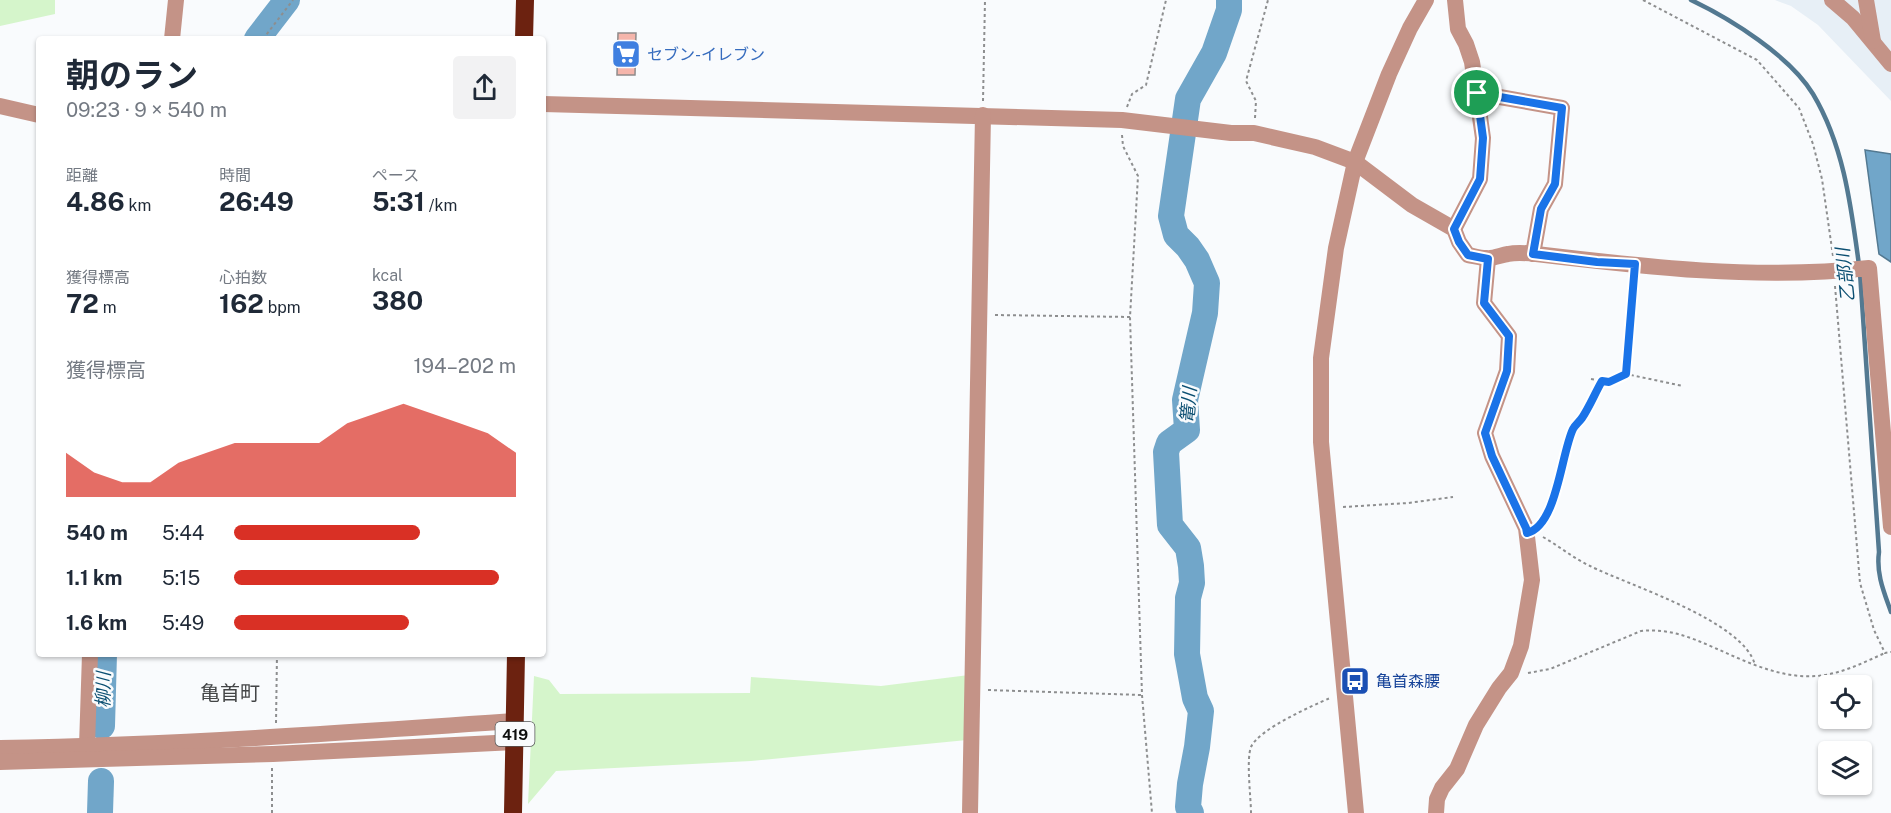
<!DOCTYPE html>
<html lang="ja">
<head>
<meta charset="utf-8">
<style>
  body { margin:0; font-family:"Public Sans","Noto Sans JP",sans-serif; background:#f2f2f3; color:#1f2937; height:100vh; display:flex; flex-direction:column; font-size:22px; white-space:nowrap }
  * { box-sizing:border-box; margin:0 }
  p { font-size:20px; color:#747a83 }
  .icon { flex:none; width:33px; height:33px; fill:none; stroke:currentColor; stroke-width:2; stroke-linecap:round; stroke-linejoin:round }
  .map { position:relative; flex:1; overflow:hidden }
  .details { position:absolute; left:36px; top:36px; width:510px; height:621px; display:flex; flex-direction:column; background:#fff; border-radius:6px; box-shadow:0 2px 4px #0004 }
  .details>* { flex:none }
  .buttons { position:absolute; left:1818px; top:675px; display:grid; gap:12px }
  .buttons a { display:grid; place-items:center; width:54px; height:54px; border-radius:6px; background:#fff; box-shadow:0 2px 4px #0004; font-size:30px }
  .pin { position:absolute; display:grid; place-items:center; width:51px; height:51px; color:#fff; margin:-26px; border:3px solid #fff; border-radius:50%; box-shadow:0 2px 6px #0007 }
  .round { display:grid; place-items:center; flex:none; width:63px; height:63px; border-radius:6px; background:#f2f2f3 }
  .headline { display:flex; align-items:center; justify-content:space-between; height:102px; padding:0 30px }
  h1 { font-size:33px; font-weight:700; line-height:45px }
  .stats { display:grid; grid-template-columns:repeat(3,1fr); gap:9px; height:102px; padding:6px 30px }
  .stats div { display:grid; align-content:center }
  .stats b { font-size:26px; font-weight:700 }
  .stats small { font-size:16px; font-weight:400 }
  .stats p { font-size:16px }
  .chart { height:168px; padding:12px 30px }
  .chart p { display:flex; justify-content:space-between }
  .chart svg { width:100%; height:108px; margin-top:6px; fill:#d93025; opacity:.7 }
  ul { padding:0 30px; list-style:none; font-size:20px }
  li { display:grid; grid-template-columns:96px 72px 1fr; align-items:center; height:45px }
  li i { height:15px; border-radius:8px; background:#d93025 }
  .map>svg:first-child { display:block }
  .built { fill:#e7eff6 }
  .green { fill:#d5f5cb }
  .water { fill:#71a6c9; stroke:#537991; stroke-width:1.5 }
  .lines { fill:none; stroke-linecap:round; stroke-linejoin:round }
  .stream { stroke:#537991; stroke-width:4.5 }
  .river { stroke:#71a6c9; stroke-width:26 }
  .building { fill:#f5b5ab; stroke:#8e8b8b; stroke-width:1.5 }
  .path { stroke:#8d8e8f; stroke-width:2; stroke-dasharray:3 3; stroke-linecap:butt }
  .minor { stroke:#c49387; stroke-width:16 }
  .highway { stroke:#6c2210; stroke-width:18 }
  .route-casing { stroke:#fff; stroke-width:12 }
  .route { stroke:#1a73e8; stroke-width:8 }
  .labels { text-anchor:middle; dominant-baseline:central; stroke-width:5; stroke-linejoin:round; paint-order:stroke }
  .shield { fill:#f9fbfd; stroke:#545656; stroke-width:1.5 }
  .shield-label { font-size:15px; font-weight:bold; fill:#0e0f0f }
  .shop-label { font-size:16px; fill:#366cbe; stroke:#f9fbfd; text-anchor:start }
  .transit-label { font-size:16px; fill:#164399; stroke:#f9fbfd; text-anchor:start }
  .water-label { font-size:18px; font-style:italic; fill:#0b4f72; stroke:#f9fbfd }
  .quarter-label { font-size:20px; fill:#434546; stroke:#f9fbfd }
</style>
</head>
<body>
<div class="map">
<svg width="1891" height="813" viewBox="0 0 1891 813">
  <rect width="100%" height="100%" fill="#f9fbfd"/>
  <polygon class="built" points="1775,0 1891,0 1891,101 1818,25 1791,6"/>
  <g class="green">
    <polygon points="0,0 55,0 55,14 0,26"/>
    <polygon points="969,675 967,740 751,761 556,771 528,804 534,676 549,680 560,694 750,693 751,677 881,686"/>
  </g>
  <polygon class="water" points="1865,150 1891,154 1891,262 1879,254"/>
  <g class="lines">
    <g class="stream">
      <path d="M1691 0C1731 19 1790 56 1813 94 1844 146 1851 206 1859 265"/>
      <path d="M1860 273 1879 552C1876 574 1884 592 1891 612"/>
    </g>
    <g class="river">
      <polyline points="257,39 287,0"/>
      <polyline points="102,726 104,654"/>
      <polyline points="100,813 101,781"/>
      <polyline points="1191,813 1188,807 1190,784 1197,747 1201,711 1195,698 1187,654 1188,598 1192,583 1191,566 1188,548 1170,525 1166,452 1169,443 1187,430 1185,400 1205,313 1207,283 1197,260 1188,247 1176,235 1171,216 1188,99 1214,53 1229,10 1229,0"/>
    </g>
  </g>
  <polygon class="building" points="618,33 636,33 635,75 617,75"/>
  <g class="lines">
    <g class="path">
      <polyline points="1643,0 1757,60 1799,108 1813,144 1822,179 1833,256"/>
      <polyline points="263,39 293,0"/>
      <polyline points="983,101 985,0"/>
      <polyline points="1127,107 1132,94 1146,85 1166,0"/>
      <polyline points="1255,118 1256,101 1246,81 1268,0"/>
      <polyline points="1122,135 1123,146 1138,176 1130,317 1142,695 1152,813"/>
      <polyline points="1835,286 1860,583 1874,630 1885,653 1891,652"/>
      <polyline points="995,315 1130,317"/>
      <polyline points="1626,374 1634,281"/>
      <polyline points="1591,379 1609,382 1626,374 1683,386"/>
      <polyline points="1343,507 1408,503 1453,497"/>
      <polyline points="1541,523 1554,498 1567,445 1574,427 1582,418 1602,381"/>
      <path d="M1543 537C1559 546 1573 558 1590 566 1628 585 1744 621 1755 665"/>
      <path d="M1528 673 1550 669 1641 631C1668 628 1690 637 1715 648 1751 664 1790 683 1830 674 1849 670 1867 661 1885 653"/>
      <polyline points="988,690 1141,695"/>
      <polyline points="276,723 277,654"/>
      <polyline points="272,813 272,768"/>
      <path d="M1251 813C1251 798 1246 760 1251 747 1259 729 1312 706 1330 698"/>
    </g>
    <g class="minor">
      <polyline points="1832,0 1853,18 1891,64"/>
      <polyline points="1866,0 1873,41"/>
      <polyline points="172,39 176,0"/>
      <polyline points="1477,93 1562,108 1555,184 1541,209 1533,254"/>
      <path d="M543 104 1122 120 1231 133H1254L1315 147 1355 162 1412 205 1454 229 1459 242 1468 255C1474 256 1480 258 1486 258 1493 259 1501 255 1508 254 1517 252 1527 253 1536 254 1646 267 1757 280 1869 268L1891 527"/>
      <polyline points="0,106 39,115"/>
      <polyline points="1454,229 1480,179 1483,138 1472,62 1466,44 1458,29 1455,0"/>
      <polyline points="87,746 90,654"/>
      <path d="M0 748C172 745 343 733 515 721"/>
      <polyline points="0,762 273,754 514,742"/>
      <polyline points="970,813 983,115"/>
      <polyline points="1356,813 1321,442 1321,358 1336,248 1355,162 1389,74 1410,28 1426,0"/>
      <polyline points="1436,813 1437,799 1442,788 1457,769 1476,725 1499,688 1511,673 1521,646 1532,580 1526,528 1492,456 1485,433 1507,371 1509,336 1484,303 1488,259"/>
    </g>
    <g class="highway">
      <polyline points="524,39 525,0"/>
      <polyline points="513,813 516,654"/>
    </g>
  </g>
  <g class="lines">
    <g class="route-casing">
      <path id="route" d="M1477 93 1562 108 1555 184 1541 209 1533 254 1597 262 1635 264 1626 374 1609 382 1602 381C1595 393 1590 406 1582 418 1579 422 1575 425 1573 429 1561 454 1557 526 1527 533L1526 528 1492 456 1485 433 1507 371 1509 336 1484 303 1488 259 1468 255 1459 242 1454 229 1480 179 1483 138Z"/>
    </g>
    <use href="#route" class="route"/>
  </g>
  <defs>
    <g id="supermarket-square" transform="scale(1.5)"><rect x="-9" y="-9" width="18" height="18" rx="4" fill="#3f7fe0" stroke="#f9fbfd"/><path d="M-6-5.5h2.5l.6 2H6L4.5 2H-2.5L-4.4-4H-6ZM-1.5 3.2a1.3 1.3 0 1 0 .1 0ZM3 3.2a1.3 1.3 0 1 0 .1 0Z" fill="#fff"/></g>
    <g id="bus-square" transform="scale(1.5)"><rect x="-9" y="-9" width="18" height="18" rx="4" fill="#1a4fb4" stroke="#f9fbfd"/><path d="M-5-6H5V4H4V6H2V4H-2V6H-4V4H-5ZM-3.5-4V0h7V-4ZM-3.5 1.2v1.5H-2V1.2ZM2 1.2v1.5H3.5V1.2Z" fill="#fff"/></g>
  </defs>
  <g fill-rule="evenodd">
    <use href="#supermarket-square" x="626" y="54"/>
    <use href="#bus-square" x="1355" y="681"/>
  </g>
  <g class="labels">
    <rect class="shield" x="495.5" y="722" width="39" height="24" rx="4.5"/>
    <g class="shield-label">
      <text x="515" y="734">419</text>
    </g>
    <g class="shop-label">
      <text x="647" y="54">セブン-イレブン</text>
    </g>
    <g class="transit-label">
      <text x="1376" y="681">亀首森腰</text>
    </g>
    <g class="water-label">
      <text transform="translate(1845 275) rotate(-96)">乙部川</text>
      <text transform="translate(1188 405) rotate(-85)">篭川</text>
      <text transform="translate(103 690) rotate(-89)">柳川</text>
    </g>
    <g class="quarter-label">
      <text x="230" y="693">亀首町</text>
    </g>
  </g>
</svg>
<div class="buttons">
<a><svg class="icon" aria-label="locate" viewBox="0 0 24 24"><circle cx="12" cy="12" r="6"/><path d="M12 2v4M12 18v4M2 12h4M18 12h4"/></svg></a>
<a><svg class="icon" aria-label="layers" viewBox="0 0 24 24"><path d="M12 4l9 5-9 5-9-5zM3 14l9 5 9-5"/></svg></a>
</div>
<div class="pin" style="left:1477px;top:93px;background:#1e9e55"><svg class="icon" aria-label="arrive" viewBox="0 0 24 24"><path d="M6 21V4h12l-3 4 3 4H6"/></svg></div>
<section class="details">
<div class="headline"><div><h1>朝のラン</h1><p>09:23 · 9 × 540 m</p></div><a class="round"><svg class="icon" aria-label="share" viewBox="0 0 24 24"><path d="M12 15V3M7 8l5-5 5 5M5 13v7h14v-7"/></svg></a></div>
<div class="stats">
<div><p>距離</p><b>4.86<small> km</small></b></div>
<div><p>時間</p><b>26:49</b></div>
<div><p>ペース</p><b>5:31<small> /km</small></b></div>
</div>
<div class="stats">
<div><p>獲得標高</p><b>72<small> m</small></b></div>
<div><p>心拍数</p><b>162<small> bpm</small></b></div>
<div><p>kcal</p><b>380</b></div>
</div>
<div class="chart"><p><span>獲得標高</span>194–202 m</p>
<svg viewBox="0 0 160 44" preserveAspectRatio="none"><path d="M0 44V26L10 34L20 38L30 38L40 30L50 26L60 22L70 22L80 22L90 22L100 14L110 10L120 6L130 10L140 14L150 18L160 26V44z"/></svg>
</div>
<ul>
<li><b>540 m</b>5:44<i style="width:66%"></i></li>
<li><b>1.1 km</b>5:15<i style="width:94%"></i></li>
<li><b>1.6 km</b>5:49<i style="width:62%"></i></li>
</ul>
</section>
</div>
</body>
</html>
